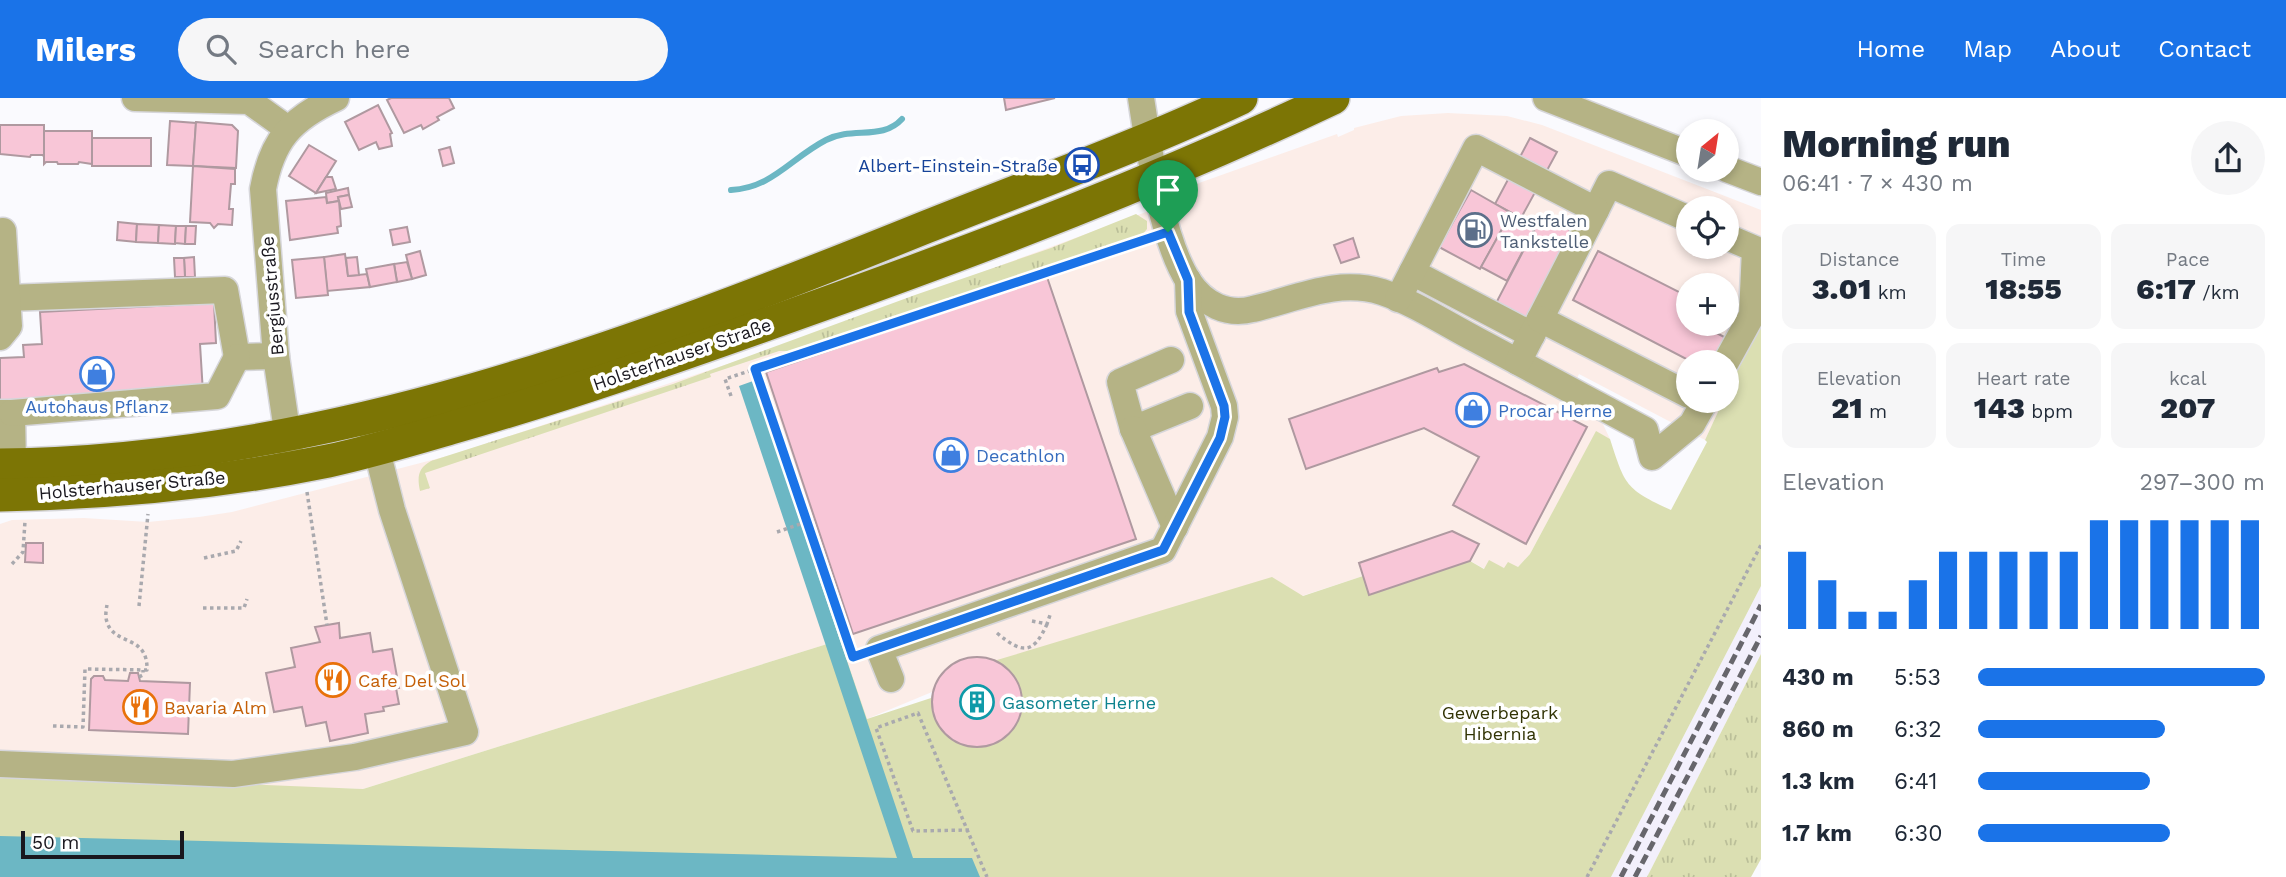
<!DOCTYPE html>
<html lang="en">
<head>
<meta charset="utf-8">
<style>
  body { margin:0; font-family:"Work Sans",sans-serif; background:#f6f6f7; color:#1f2937; height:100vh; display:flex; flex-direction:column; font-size:26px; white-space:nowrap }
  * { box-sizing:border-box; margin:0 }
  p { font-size:23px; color:#747a83 }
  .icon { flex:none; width:38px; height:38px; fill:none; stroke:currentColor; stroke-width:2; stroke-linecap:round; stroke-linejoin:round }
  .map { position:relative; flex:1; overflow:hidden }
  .drawer { display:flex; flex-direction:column; background:#fff; width:525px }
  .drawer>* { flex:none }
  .needle { width:46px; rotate:30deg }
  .tools { position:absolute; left:1676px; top:21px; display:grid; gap:14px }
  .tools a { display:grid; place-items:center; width:63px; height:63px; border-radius:50%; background:#fff; box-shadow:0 4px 10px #0003; font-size:35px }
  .scale { position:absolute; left:21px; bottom:18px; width:163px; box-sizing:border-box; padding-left:7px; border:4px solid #19171e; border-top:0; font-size:19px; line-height:24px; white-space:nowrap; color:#19171e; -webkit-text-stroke:5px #fff; paint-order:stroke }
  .pin { position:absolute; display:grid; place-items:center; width:60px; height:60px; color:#fff; margin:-72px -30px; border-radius:50% 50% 50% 0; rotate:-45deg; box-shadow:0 0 7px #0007 }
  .pin .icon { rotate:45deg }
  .round { display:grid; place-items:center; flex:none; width:74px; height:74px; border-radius:37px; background:#f6f6f7 }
  .headline { display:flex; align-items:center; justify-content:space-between; height:119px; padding:0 21px }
  h1 { font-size:38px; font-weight:800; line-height:52px }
  .metrics { display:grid; grid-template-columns:repeat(3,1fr); gap:10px; height:119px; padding:7px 21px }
  .metrics div { display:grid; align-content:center; border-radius:14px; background:#f6f6f7; text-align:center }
  .metrics b { font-size:30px; font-weight:800 }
  .metrics small { font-size:19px; font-weight:400 }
  .metrics p { font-size:19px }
  .chart { height:196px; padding:14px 21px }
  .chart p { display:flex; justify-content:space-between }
  .chart svg { width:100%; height:126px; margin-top:7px; stroke:#1a73e8; stroke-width:6 }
  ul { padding:0 21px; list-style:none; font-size:23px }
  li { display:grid; grid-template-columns:112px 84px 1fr; align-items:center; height:52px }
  li i { height:18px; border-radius:9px; background:#1a73e8 }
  header { display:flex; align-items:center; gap:42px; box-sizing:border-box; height:98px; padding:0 35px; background:#1a73e8; color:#fff }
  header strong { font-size:33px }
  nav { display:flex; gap:38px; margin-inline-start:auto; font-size:24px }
  .search { width:490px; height:63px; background:#f6f6f7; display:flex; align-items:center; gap:18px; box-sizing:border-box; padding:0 24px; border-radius:38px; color:#747a83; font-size:26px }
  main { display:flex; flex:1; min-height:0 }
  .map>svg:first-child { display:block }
  .commercial { fill:#fcede8; fill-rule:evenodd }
  .built { fill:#f3f0fc }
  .grass { fill:url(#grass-tufts) }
  .green { fill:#dbdfb2 }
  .water { fill:#6cb7c4 }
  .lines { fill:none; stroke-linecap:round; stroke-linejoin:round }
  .stream { stroke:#6cb7c4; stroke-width:6 }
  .building { fill:#f8c6d7; stroke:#af99a0; stroke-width:2 }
  .minor-casing { stroke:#d6d6da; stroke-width:29 }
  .major-casing { stroke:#d6d6da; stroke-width:36 }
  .path { stroke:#a9a9ae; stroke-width:3.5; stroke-dasharray:3.5 3.5; stroke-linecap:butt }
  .minor { stroke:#b5b385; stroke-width:26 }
  .major { stroke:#7c7505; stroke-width:33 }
  .rail { stroke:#67666c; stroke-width:5; stroke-dasharray:10 5; stroke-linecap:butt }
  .route-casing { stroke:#fff; stroke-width:14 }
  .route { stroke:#1a73e8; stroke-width:9 }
  .labels { text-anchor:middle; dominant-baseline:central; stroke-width:7; stroke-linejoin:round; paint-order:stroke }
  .transit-label { font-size:18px; fill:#164399; stroke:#fff; text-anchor:end }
  .service-label { font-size:18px; fill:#4e5e75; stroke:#fff; text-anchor:start }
  .street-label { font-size:18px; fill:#19171e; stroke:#fff }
  .shop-label { font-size:18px; fill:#366cbe; stroke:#fff; text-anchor:start }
  .food-label { font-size:18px; fill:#c56008; stroke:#fff; text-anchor:start }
  .culture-label { font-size:18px; fill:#0d838f; stroke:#fff; text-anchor:start }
  .park-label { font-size:18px; fill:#323405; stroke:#fff }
</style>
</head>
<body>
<header>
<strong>Milers</strong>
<div class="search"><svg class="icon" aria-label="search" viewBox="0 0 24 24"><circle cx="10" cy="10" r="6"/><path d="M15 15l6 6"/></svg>Search here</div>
<nav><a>Home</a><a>Map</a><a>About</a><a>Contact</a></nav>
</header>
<main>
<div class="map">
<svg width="1761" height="779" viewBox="0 0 1761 779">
  <defs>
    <pattern id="grass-tufts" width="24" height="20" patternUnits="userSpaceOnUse" patternTransform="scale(1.75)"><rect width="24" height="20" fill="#dbdfb2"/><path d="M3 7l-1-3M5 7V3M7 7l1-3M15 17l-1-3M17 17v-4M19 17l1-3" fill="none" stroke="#bbbf99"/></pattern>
  </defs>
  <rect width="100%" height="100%" fill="#fafafe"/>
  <path class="commercial" d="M1448 15 1507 18 1542 27 1761 112V222L1727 295V264H1689V303H1723L1705 342 1579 276 1568 302 1601 322 1610 341 1596 334 1530 456 1518 469 1485 471 1470 463 1369 497 1363 478 1302 498 932 594 867 621 840 542 363 691 240 687 0 659V426L12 422 84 420 148 424 199 419 232 414 455 356 761 255 1187 99 1191 91 1199 85 1337 36 1338 39 1354 32V30L1401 18ZM1689 110H1727V149H1689ZM1689 187H1727V226H1689Z"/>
  <polygon class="built" points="1761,488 1761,556 1647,779 1611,779"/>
  <g class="grass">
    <path d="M1136 116 1147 123V131L1142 137 790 253H779L710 276 711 279 425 375 430 390 420 393C417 379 418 370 431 363L673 286 915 197 1051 150Z"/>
    <polygon points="1761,556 1761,761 1751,779 1647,779"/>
  </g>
  <path class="green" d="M1761 222V488L1611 779H0V676L363 691 840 542 867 621 931 600C940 565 962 553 997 562L1272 479 1303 498 1363 478 1370 497 1470 463 1484 471 1489 462 1504 470 1508 464 1518 469 1530 456 1596 333 1610 341C1625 387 1625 391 1671 412L1707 344 1705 342 1723 303H1727V295Z"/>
  <polygon class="water" points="753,283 913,760 972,760 980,779 0,779 0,738 897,760 739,288"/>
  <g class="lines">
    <path class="stream" d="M731 92C772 90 791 60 826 42 853 28 882 43 902 21"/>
  </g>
  <g class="building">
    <polygon points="391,0 449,0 454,10 437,19 439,22 423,31 421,27 404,35 387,2"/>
    <polygon points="1004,0 1055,0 1006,12"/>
    <polygon points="378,7 392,35 390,36 392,48 379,51 376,44 359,52 345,24"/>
    <polygon points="170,23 196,25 193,68 167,67"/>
    <polygon points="196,24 232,27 238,33 236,70 193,68"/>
    <polygon points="0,27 44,27 44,59 43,57 31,57 30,59 0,56"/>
    <polygon points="44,33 92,33 92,66 79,64 78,66 58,66 57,64 46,64 44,66"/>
    <rect x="92" y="40" width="59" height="28"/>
    <polygon points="1530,40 1557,54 1521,120 1495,106"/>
    <polygon points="309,47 336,63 316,95 289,78"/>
    <polygon points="450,49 454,65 443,68 439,52"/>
    <polygon points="193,68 235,71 235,86 231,86 229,111 233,111 232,127 218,126 214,130 210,125 190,124"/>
    <polygon points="326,79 332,79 336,91 316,95"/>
    <polygon points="348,90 349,97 338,99 339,103 327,105 326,95"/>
    <polygon points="1471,92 1511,115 1480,171 1439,149"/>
    <polygon points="349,97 352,109 341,111 338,99"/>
    <polygon points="326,99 327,105 339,103 341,128 337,129 338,135 290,142 286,103"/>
    <polygon points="1511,115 1536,128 1507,183 1481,169"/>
    <polygon points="1542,117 1574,134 1527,225 1494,209"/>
    <polygon points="118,124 137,126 136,144 117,142"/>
    <polygon points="137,126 159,127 158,145 136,144"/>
    <polygon points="159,127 176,128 175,146 158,145"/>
    <polygon points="176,128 186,128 185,146 175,145"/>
    <polygon points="186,128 196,128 195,146 185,146"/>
    <polygon points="407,129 410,144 393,147 390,132"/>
    <polygon points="1353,140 1359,159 1341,165 1334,147"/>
    <polygon points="420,153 426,177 412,181 406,157"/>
    <polygon points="1598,153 1689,199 1689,226 1712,226 1709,231 1728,241 1716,264 1692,264 1573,202"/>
    <polygon points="345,156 348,178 367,176 370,189 327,193 324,159"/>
    <polygon points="194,159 195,179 185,179 184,160"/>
    <polygon points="324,159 328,197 296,200 292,162"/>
    <polygon points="357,159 359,177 348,178 346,160"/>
    <polygon points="174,160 184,160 185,179 175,179"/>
    <polygon points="407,164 412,181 397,184 394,166"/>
    <polygon points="394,166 397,184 370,189 366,171"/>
    <polygon points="1047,179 1136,441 853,536 766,274"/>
    <polygon points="214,205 216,245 200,246 203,295 0,305 0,260 24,259 23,247 42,246 40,214"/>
    <polygon points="1464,266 1587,329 1526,446 1453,407 1479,359 1424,330 1306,371 1289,321 1437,270 1439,274"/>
    <polygon points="1452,433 1479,446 1470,463 1369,497 1359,465"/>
    <polygon points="26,445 43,445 43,465 25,464"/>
    <polygon points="339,525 340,540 370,535 373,554 392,551 399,590 396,590 399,606 383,609 384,613 365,616 368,635 330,643 326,624 306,628 302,609 274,614 266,575 295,569 291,550 320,544 315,529"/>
    <circle cx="977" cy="604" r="45"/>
    <polygon points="130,575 138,575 140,583 190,585 188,636 89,632 91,581 94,578 103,578 105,582 128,583"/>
  </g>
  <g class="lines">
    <g class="minor-casing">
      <g id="minor">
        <polyline points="135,0 249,3 288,31"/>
        <path d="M1141 0C1149 51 1161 141 1189 184 1204 206 1227 218 1253 211 1296 201 1337 180 1382 194 1415 205 1446 226 1477 242 1533 272 1589 302 1645 332L1652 359 1692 326 1705 303"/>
        <polyline points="1546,0 1689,56"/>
        <polyline points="1727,71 1761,84"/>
        <polyline points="1596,112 1609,86 1689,121"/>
        <polyline points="1412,174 1532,237"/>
        <polyline points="7,200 225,192 237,259 276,258"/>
        <polyline points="1398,201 1476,50 1596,112 1518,264"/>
        <polyline points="1540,221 1689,297"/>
        <polyline points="0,239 9,228 3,133"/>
        <polyline points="1171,262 1120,284 1133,331 1190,308"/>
        <polyline points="1726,264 1752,217 1755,151 1727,139"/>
        <polyline points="0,315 12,315 13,367"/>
        <polyline points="12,315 217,298 237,259"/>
        <polyline points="1133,331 1175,429"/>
        <path d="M290 353 276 258 263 91C272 42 291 21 336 0"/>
        <polyline points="891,581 879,551 1163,452 1220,339 1225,319 1224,308 1189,213 1188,182"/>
        <polyline points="0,666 233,676 355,659 465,634 392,412 372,333"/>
      </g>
    </g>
    <g class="major-casing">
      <g id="major">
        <path d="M0 367C324 364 629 249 926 129 1031 87 1139 48 1241 0"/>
        <path d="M0 397C110 395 220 385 328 363 370 354 410 342 451 330 570 296 687 255 804 213 984 149 1160 82 1333 0"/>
      </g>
    </g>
    <g class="path">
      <polyline points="755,271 853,559 857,558"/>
      <polyline points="731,298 725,281 1145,142"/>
      <polyline points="307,394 327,527"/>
      <polyline points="777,434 815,421"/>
      <polyline points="204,460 236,453 241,443"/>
      <polyline points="12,466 23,454 25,423"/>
      <polyline points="139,508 148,416"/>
      <polyline points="203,510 244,510 247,501"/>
      <polyline points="1032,523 1047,526 1050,517"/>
      <path d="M997 535C1021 555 1033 558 1047 526"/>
      <polyline points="139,579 143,577 143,572"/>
      <path d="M53 628 83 629 85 571 147 572C148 536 114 548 107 524 105 519 106 512 107 507"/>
      <polyline points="969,732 913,733 876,630 918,615 987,779"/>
      <polyline points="1587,779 1761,447"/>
    </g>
    <use href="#minor" class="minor"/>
    <use href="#major" class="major"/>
    <g class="rail">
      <polyline points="1621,779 1761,507"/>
      <polyline points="1635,779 1761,538"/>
    </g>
  </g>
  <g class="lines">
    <g class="route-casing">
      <polygon id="route" points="1168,134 1188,182 1189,214 1224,308 1225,319 1220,340 1163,452 853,559 755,271"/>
    </g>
    <use href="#route" class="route"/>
  </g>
  <defs>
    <g id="bus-ring" transform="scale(1.75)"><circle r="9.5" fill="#fff" stroke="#1a4fb4" stroke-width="1.5"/><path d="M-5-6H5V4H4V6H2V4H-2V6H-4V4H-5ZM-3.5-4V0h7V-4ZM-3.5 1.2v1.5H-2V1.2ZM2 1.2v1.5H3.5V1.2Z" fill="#1a4fb4"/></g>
    <g id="fuel-ring" transform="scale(1.75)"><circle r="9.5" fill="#fff" stroke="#5c6f8a" stroke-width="1.5"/><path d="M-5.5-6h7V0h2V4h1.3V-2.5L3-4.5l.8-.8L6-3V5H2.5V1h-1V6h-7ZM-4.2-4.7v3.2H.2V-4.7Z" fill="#5c6f8a"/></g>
    <g id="shop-ring" transform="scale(1.75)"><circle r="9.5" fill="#fff" stroke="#3f7fe0" stroke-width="1.5"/><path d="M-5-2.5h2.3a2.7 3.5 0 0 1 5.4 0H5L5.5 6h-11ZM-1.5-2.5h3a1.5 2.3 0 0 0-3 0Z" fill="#3f7fe0"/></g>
    <g id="restaurant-ring" transform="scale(1.75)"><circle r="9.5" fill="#fff" stroke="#e8710a" stroke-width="1.5"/><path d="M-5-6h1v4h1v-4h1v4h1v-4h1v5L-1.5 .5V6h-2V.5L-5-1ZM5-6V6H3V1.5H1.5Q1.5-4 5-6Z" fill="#e8710a"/></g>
    <g id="building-ring" transform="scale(1.75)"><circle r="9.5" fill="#fff" stroke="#0f9aa8" stroke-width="1.5"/><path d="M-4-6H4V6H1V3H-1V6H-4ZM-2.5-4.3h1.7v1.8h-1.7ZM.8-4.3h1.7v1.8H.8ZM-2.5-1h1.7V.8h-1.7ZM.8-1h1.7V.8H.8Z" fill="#0f9aa8"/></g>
  </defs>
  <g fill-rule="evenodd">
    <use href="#bus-ring" x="1082" y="67"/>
    <use href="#fuel-ring" x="1475" y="132"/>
    <use href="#shop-ring" x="97" y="276"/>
    <use href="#shop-ring" x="1473" y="312"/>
    <use href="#shop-ring" x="951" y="357"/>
    <use href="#restaurant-ring" x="333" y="582"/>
    <use href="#building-ring" x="977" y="604"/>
    <use href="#restaurant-ring" x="140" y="609"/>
  </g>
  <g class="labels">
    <g class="transit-label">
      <text x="1058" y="67">Albert-Einstein-Straße</text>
    </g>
    <g class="service-label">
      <text x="1500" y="122">Westfalen<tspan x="1500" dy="21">Tankstelle</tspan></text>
    </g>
    <g class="street-label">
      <text transform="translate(272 198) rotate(-95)">Bergiusstraße</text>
      <text transform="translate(682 256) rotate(-19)">Holsterhauser Straße</text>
      <text transform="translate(132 387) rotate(-5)">Holsterhauser Straße</text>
    </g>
    <g class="shop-label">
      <text x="97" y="308" text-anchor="middle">Autohaus Pflanz</text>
      <text x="1498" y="312">Procar Herne</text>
      <text x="976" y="357">Decathlon</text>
    </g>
    <g class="food-label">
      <text x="358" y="582">Cafe Del Sol</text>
      <text x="164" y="609">Bavaria Alm</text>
    </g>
    <g class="culture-label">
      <text x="1002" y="604">Gasometer Herne</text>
    </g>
    <g class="park-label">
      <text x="1500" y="614">Gewerbepark<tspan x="1500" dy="21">Hibernia</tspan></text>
    </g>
  </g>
</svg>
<div class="tools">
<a><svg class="needle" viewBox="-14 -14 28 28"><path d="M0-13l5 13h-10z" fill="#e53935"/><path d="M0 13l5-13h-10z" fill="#747a83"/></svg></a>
<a><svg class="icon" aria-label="locate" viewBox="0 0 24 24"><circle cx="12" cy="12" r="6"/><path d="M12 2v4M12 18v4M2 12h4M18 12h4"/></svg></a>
<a>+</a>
<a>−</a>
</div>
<div class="scale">50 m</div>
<div class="pin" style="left:1168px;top:134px;background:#1e9e55"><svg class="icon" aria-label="arrive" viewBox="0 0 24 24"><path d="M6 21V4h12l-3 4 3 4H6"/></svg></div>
</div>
<section class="drawer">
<div class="headline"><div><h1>Morning run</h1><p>06:41 · 7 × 430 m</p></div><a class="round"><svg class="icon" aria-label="share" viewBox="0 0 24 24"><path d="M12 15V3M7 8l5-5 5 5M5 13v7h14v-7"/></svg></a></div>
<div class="metrics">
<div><p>Distance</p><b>3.01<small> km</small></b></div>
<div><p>Time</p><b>18:55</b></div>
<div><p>Pace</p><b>6:17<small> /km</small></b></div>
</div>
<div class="metrics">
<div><p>Elevation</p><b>21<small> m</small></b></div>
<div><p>Heart rate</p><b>143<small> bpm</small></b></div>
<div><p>kcal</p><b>207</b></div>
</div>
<div class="chart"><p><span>Elevation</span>297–300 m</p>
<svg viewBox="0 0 160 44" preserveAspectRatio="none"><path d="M5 44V17M15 44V27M25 44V38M35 44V38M45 44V27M55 44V17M65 44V17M75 44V17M85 44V17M95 44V17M105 44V6M115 44V6M125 44V6M135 44V6M145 44V6M155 44V6"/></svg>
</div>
<ul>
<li><b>430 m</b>5:53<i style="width:100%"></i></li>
<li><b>860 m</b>6:32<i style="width:65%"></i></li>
<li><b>1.3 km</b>6:41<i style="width:60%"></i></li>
<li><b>1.7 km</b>6:30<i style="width:67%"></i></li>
</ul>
</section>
</main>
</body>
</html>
